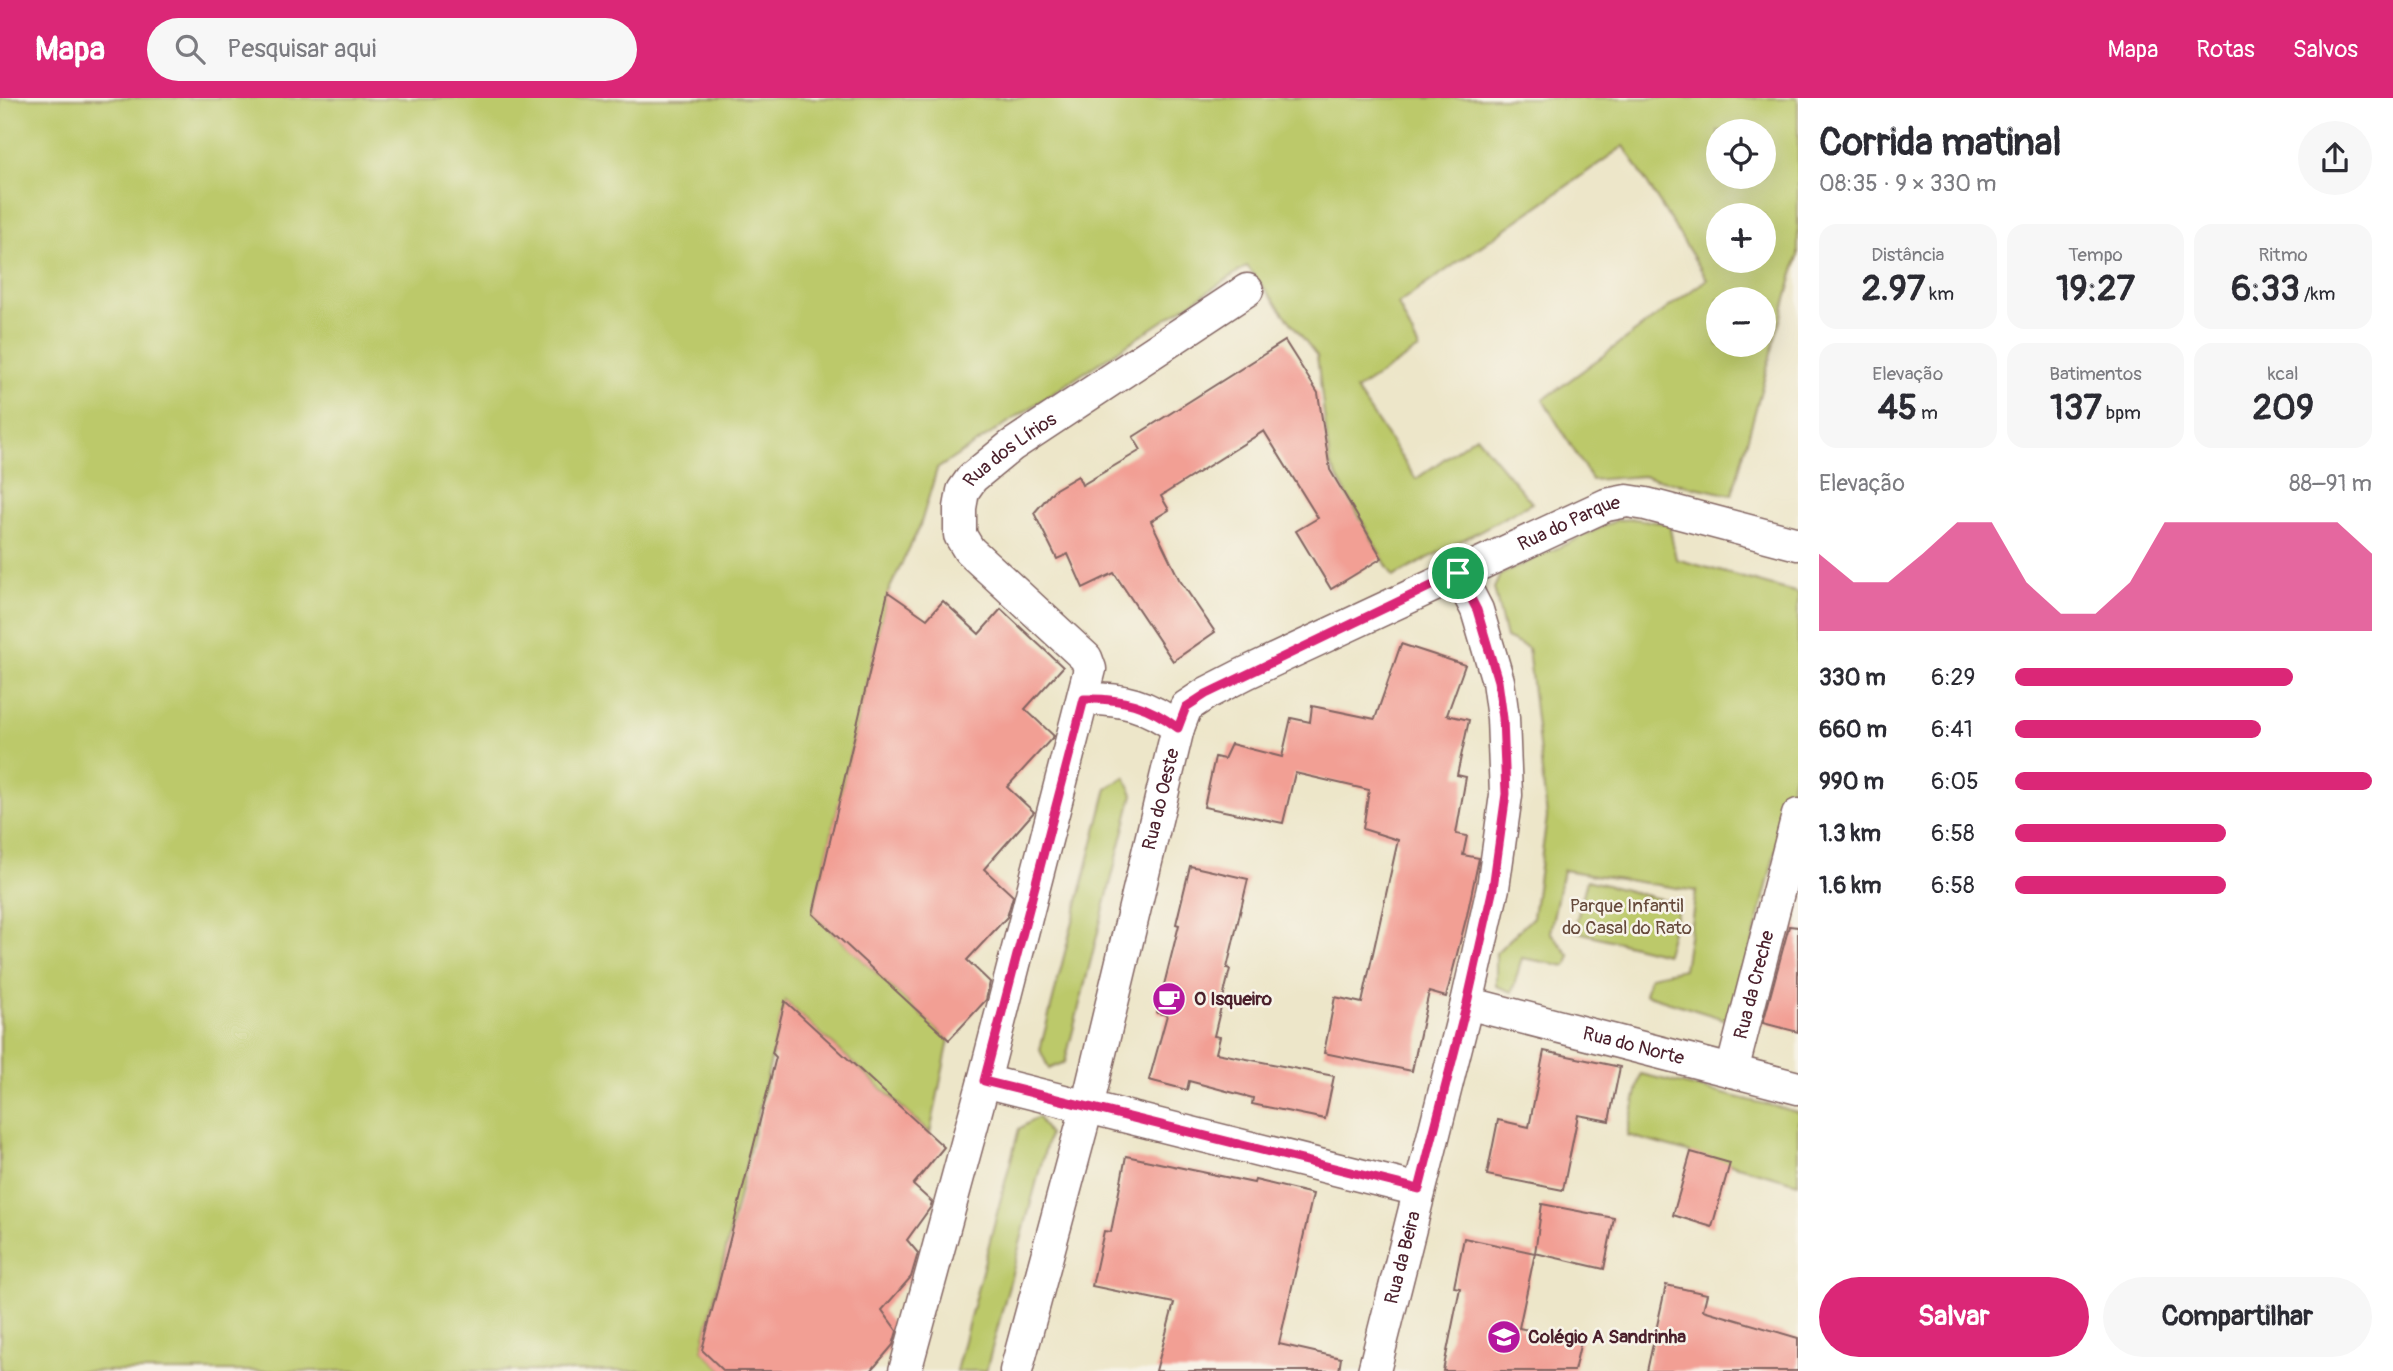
<!DOCTYPE html>
<html lang="pt">
<head>
<meta charset="utf-8">
<style>
  body { margin:0; font-family:Pangolin,sans-serif; background:#f7f7f7; color:#2b2b33; height:100vh; display:flex; flex-direction:column; font-size:26px; white-space:nowrap }
  * { box-sizing:border-box; margin:0 }
  p { font-size:23px; color:#7c7c81 }
  .icon { flex:none; width:38px; height:38px; fill:none; stroke:currentColor; stroke-width:2; stroke-linecap:round; stroke-linejoin:round }
  .map { position:relative; flex:1; overflow:hidden }
  .drawer { display:flex; flex-direction:column; background:#fff; width:595px }
  .drawer>* { flex:none }
  .fabs { position:absolute; left:1706px; top:21px; display:grid; gap:14px }
  .fabs a { display:grid; place-items:center; width:70px; height:70px; border-radius:50%; background:#fff; box-shadow:0 7px 28px #0002; font-size:35px }
  .pin { position:absolute; display:grid; place-items:center; width:60px; height:60px; color:#fff; margin:-30px; border:4px solid #fff; border-radius:50%; box-shadow:0 2px 7px #0007 }
  .round { display:grid; place-items:center; flex:none; width:74px; height:74px; border-radius:37px; background:#f7f7f7 }
  .overview { display:flex; align-items:center; justify-content:space-between; height:119px; padding:0 21px }
  h1 { font-size:38px; font-weight:700; line-height:52px }
  .metrics { display:grid; grid-template-columns:repeat(3,1fr); gap:10px; height:119px; padding:7px 21px }
  .metrics div { display:grid; align-content:center; border-radius:18px; background:#f7f7f7; text-align:center }
  .metrics b { font-size:35px; font-weight:700 }
  .metrics small { font-size:19px; font-weight:400 }
  .metrics p { font-size:19px }
  .chart { height:196px; padding:14px 21px }
  .chart p { display:flex; justify-content:space-between }
  .chart svg { width:100%; height:126px; margin-top:7px; fill:#db2777; opacity:.7 }
  .action { display:flex; gap:14px; margin-top:auto; padding:14px 21px }
  .action a { flex:1; height:80px; border-radius:42px; background:#db2777; color:#fff; font-size:28px; font-weight:700; line-height:80px; text-align:center }
  .action a+a { background:#f7f7f7; color:#2b2b33 }
  ul { padding:0 21px; list-style:none; font-size:23px }
  li { display:grid; grid-template-columns:112px 84px 1fr; align-items:center; height:52px }
  li i { height:18px; border-radius:9px; background:#db2777 }
  header { display:flex; align-items:center; gap:42px; box-sizing:border-box; height:98px; padding:0 35px; background:#db2777; color:#fff }
  header strong { font-size:33px }
  nav { display:flex; gap:38px; margin-inline-start:auto; font-size:24px }
  .search { width:490px; height:63px; background:#f7f7f7; display:flex; align-items:center; gap:18px; box-sizing:border-box; padding:0 24px; border-radius:38px; color:#7c7c81; font-size:26px }
  main { display:flex; flex:1; min-height:0 }
  .map>svg:first-child { display:block }
  .green { fill:#bcc96b; stroke:#83744b; stroke-width:2; fill-rule:evenodd }
  .building { fill:#f29f94 }
  .lines { fill:none; stroke-linecap:round; stroke-linejoin:round }
  .street-casing { stroke:#836562; stroke-width:35 }
  .street { stroke:#fff; stroke-width:32 }
  .route-casing { stroke:#fff; stroke-width:14 }
  .route { stroke:#db2777; stroke-width:9 }
  .labels { text-anchor:middle; dominant-baseline:central; stroke-width:5; stroke-linejoin:round; paint-order:stroke }
  .street-label { font-size:19px; fill:#4a1f2b; stroke:#f7f3e8 }
  .park-label { font-size:19px; fill:#664a3b; stroke:#f7f3e8 }
  .poi-label { font-size:19px; font-weight:bold; fill:#4a1f2b; stroke:#f7f3e8; text-anchor:start }
</style>
</head>
<body>
<header>
<strong>Mapa</strong>
<div class="search"><svg class="icon" aria-label="search" viewBox="0 0 24 24"><circle cx="10" cy="10" r="6"/><path d="M15 15l6 6"/></svg>Pesquisar aqui</div>
<nav><a>Mapa</a><a>Rotas</a><a>Salvos</a></nav>
</header>
<main>
<div class="map">
<svg width="1798" height="1273" viewBox="0 0 1798 1273">
  <rect width="100%" height="100%" fill="#f7f3e8"/>
  <filter id="ink" filterUnits="userSpaceOnUse"><feTurbulence type="fractalNoise" baseFrequency=".0143" numOctaves="2"/><feDisplacementMap in="SourceGraphic" scale="14" xChannelSelector="R" yChannelSelector="G"/><feConvolveMatrix kernelMatrix="1 2 1 2 8 2 1 2 1" color-interpolation-filters="sRGB"/></filter>
  <filter id="wash" filterUnits="userSpaceOnUse"><feTurbulence type="fractalNoise" baseFrequency=".00686" numOctaves="4" result="noise"/><feDisplacementMap in="SourceGraphic" scale="28" xChannelSelector="R" yChannelSelector="G"/><feGaussianBlur stdDeviation="1.57" result="paint"/><feColorMatrix in="noise" values="0 0 0 0 0 0 0 0 0 0 0 0 0 0 0 0 0 1.4 0 .05"/><feComposite in="paint" operator="in"/></filter>
  <g filter="url(#wash)">
    <rect width="100%" height="100%" fill="#ede6c9"/>
    <g class="green">
      <path d="M0 0H1798V158L1732 397 1643 378 1592 382 1543 302 1707 181 1624 48 1398 206 1419 251 1356 292 1416 381 1476 338 1532 405 1393 479 1330 366 1317 258 1247 168 937 371 920 428 888 494 813 816 949 942 930 1035 785 903 702 1252 724 1273H0ZM1718 33H1764V79H1718ZM1718 117H1764V163H1718ZM1718 201H1764V247H1718Z"/>
      <polygon points="1635,421 1669,426 1676,461 1798,495 1798,662 1733,924 1645,896 1650,878 1684,871 1696,793 1563,772 1550,834 1570,858 1566,868 1522,860 1512,894 1496,888 1496,855 1533,819 1547,719 1528,550 1506,540 1494,490 1500,477 1617,422"/>
      <polygon points="1125,679 1133,696 1065,964 1049,971 1040,952 1107,690"/>
      <polygon points="1587,782 1679,806 1666,856 1574,833"/>
      <polygon points="1641,976 1798,1014 1798,1085 1627,1037"/>
      <polygon points="1038,1019 1049,1037 986,1273 956,1273 1019,1031"/>
    </g>
    <g id="blocks">
      <g class="building">
        <polygon points="1285,243 1318,295 1330,372 1382,460 1331,491 1296,433 1318,420 1264,333 1161,398 1169,412 1151,423 1179,481 1215,534 1173,563 1114,475 1083,490 1068,456 1057,461 1034,415 1054,392 1078,378 1082,387 1141,352 1133,339"/>
        <polygon points="888,494 927,521 943,503 979,536 1001,511 1063,569 1025,611 1054,638 1007,689 1034,714 984,771 1013,798 1007,819 967,862 990,884 986,902 949,942 813,816"/>
        <polygon points="1401,546 1465,567 1447,617 1469,622 1457,677 1466,679 1456,736 1467,738 1463,757 1479,760 1467,817 1446,899 1429,894 1412,973 1324,955 1335,899 1362,905 1398,742 1363,731 1369,692 1295,675 1283,725 1204,709 1215,659 1224,661 1231,646 1282,659 1291,620 1310,624 1312,608 1375,621"/>
        <polygon points="1190,768 1248,781 1227,870 1230,871 1214,938 1220,939 1216,955 1334,978 1325,1021 1252,1006 1253,1000 1189,983 1187,992 1149,982 1167,917 1157,915 1179,827 1176,826"/>
        <polygon points="1789,828 1798,829 1798,934 1763,925"/>
        <polygon points="785,903 944,1049 913,1087 932,1104 930,1110 907,1142 918,1155 911,1179 882,1212 897,1233 893,1247 871,1273 724,1273 702,1252 776,959 772,955"/>
        <polygon points="1544,953 1620,969 1609,1023 1578,1017 1563,1092 1487,1077 1498,1022 1529,1029"/>
        <polygon points="1691,1054 1730,1065 1712,1129 1673,1117"/>
        <polygon points="1126,1058 1254,1085 1255,1082 1313,1096 1279,1246 1341,1260 1339,1273 1156,1273 1174,1205 1092,1188 1104,1133 1111,1134"/>
        <polygon points="1542,1106 1614,1120 1604,1171 1535,1155"/>
        <polygon points="1464,1140 1535,1155 1519,1230 1581,1243 1574,1273 1443,1273 1460,1190 1454,1189"/>
        <polygon points="1666,1187 1707,1196 1703,1212 1798,1240 1798,1273 1647,1273"/>
      </g>
    </g>
  </g>
  <g filter="url(#ink)">
    <use href="#blocks" fill-opacity="0" stroke="#836562" stroke-width="2"/>
    <g class="lines">
      <g class="street-casing">
        <g id="street">
          <path d="M1084 601C1121 600 1148 607 1178 630"/>
          <path id="s1" d="M1467 905 1798 990"/>
          <path id="s2" d="M1732 973 1798 717"/>
          <polyline points="984,983 1419,1092"/>
          <path id="s3" d="M905 1273 984 983 1090 571 1086 560 969 452 960 437V410L963 393 972 380 1011 348 1247 192"/>
          <path id="s4" d="M1016 1273 1087 1009 1178 630 1186 609 1207 595 1246 575 1606 407 1627 403 1646 406 1798 446"/>
          <path id="s5" d="M1374 1273 1467 905 1493 790 1506 697 1503 620 1498 583 1477 512 1458 475"/>
        </g>
      </g>
      <use href="#street" class="street"/>
    </g>
  </g>
  <g class="lines" filter="url(#ink)">
    <g class="route-casing">
      <path id="route" d="M1458 475 1477 512 1498 583 1503 620 1506 696 1493 790 1467 905 1419 1091 984 983 1084 601C1122 600 1148 607 1178 630L1186 609 1206 596Z"/>
    </g>
    <use href="#route" class="route"/>
  </g>
  <defs>
    <g id="cafe-disc" transform="scale(1.75)"><circle r="9.5" fill="#b5179e" stroke="#f7f3e8"/><path d="M-5.5-4.5H6V0H3Q3 3.5 0 3.5H-2.5Q-5.5 3.5-5.5 0ZM3-3.2v2h1.7v-2ZM-6 4.5H4V6H-6Z" fill="#fff"/></g>
    <g id="school-disc" transform="scale(1.75)"><circle r="9.5" fill="#b5179e" stroke="#f7f3e8"/><path d="M0-5L7-2L0 1L-7-2ZM-4 1L0 2.5L4 1V4Q0 6-4 4Z" fill="#fff"/></g>
  </defs>
  <g fill-rule="evenodd">
    <use href="#cafe-disc" x="1169" y="901"/>
    <use href="#school-disc" x="1504" y="1239"/>
  </g>
  <g class="labels">
    <g class="street-label">
      <text stroke="none"><textPath href="#s3" startOffset="1022">Rua dos Lírios</textPath></text>
      <text stroke="none"><textPath href="#s4" startOffset="1111">Rua do Parque</textPath></text>
      <text stroke="none"><textPath href="#s4" startOffset="590">Rua do Oeste</textPath></text>
      <text stroke="none"><textPath href="#s2" startOffset="89">Rua da Creche</textPath></text>
      <text stroke="none"><textPath href="#s1" startOffset="172">Rua do Norte</textPath></text>
      <text stroke="none"><textPath href="#s5" startOffset="117">Rua da Beira</textPath></text>
    </g>
    <g class="park-label">
      <text x="1627" y="808">Parque Infantil<tspan x="1627" dy="22">do Casal do Rato</tspan></text>
    </g>
    <g class="poi-label">
      <text x="1194" y="901">O Isqueiro</text>
      <text x="1528" y="1239">Colégio A Sandrinha</text>
    </g>
  </g>
</svg>
<div class="fabs">
<a><svg class="icon" aria-label="locate" viewBox="0 0 24 24"><circle cx="12" cy="12" r="6"/><path d="M12 2v4M12 18v4M2 12h4M18 12h4"/></svg></a>
<a>+</a>
<a>−</a>
</div>
<div class="pin" style="left:1458px;top:475px;background:#1e9e55"><svg class="icon" aria-label="arrive" viewBox="0 0 24 24"><path d="M6 21V4h12l-3 4 3 4H6"/></svg></div>
</div>
<section class="drawer">
<div class="overview"><div><h1>Corrida matinal</h1><p>08:35 · 9 × 330 m</p></div><a class="round"><svg class="icon" aria-label="share" viewBox="0 0 24 24"><path d="M12 15V3M7 8l5-5 5 5M5 13v7h14v-7"/></svg></a></div>
<div class="metrics">
<div><p>Distância</p><b>2.97<small> km</small></b></div>
<div><p>Tempo</p><b>19:27</b></div>
<div><p>Ritmo</p><b>6:33<small> /km</small></b></div>
</div>
<div class="metrics">
<div><p>Elevação</p><b>45<small> m</small></b></div>
<div><p>Batimentos</p><b>137<small> bpm</small></b></div>
<div><p>kcal</p><b>209</b></div>
</div>
<div class="chart"><p><span>Elevação</span>88–91 m</p>
<svg viewBox="0 0 160 44" preserveAspectRatio="none"><path d="M0 44V17L10 27L20 27L30 17L40 6L50 6L60 27L70 38L80 38L90 27L100 6L110 6L120 6L130 6L140 6L150 6L160 17V44z"/></svg>
</div>
<ul>
<li><b>330 m</b>6:29<i style="width:78%"></i></li>
<li><b>660 m</b>6:41<i style="width:69%"></i></li>
<li><b>990 m</b>6:05<i style="width:100%"></i></li>
<li><b>1.3 km</b>6:58<i style="width:59%"></i></li>
<li><b>1.6 km</b>6:58<i style="width:59%"></i></li>
</ul>
<div class="action"><a>Salvar</a><a>Compartilhar</a></div>
</section>
</main>
</body>
</html>
